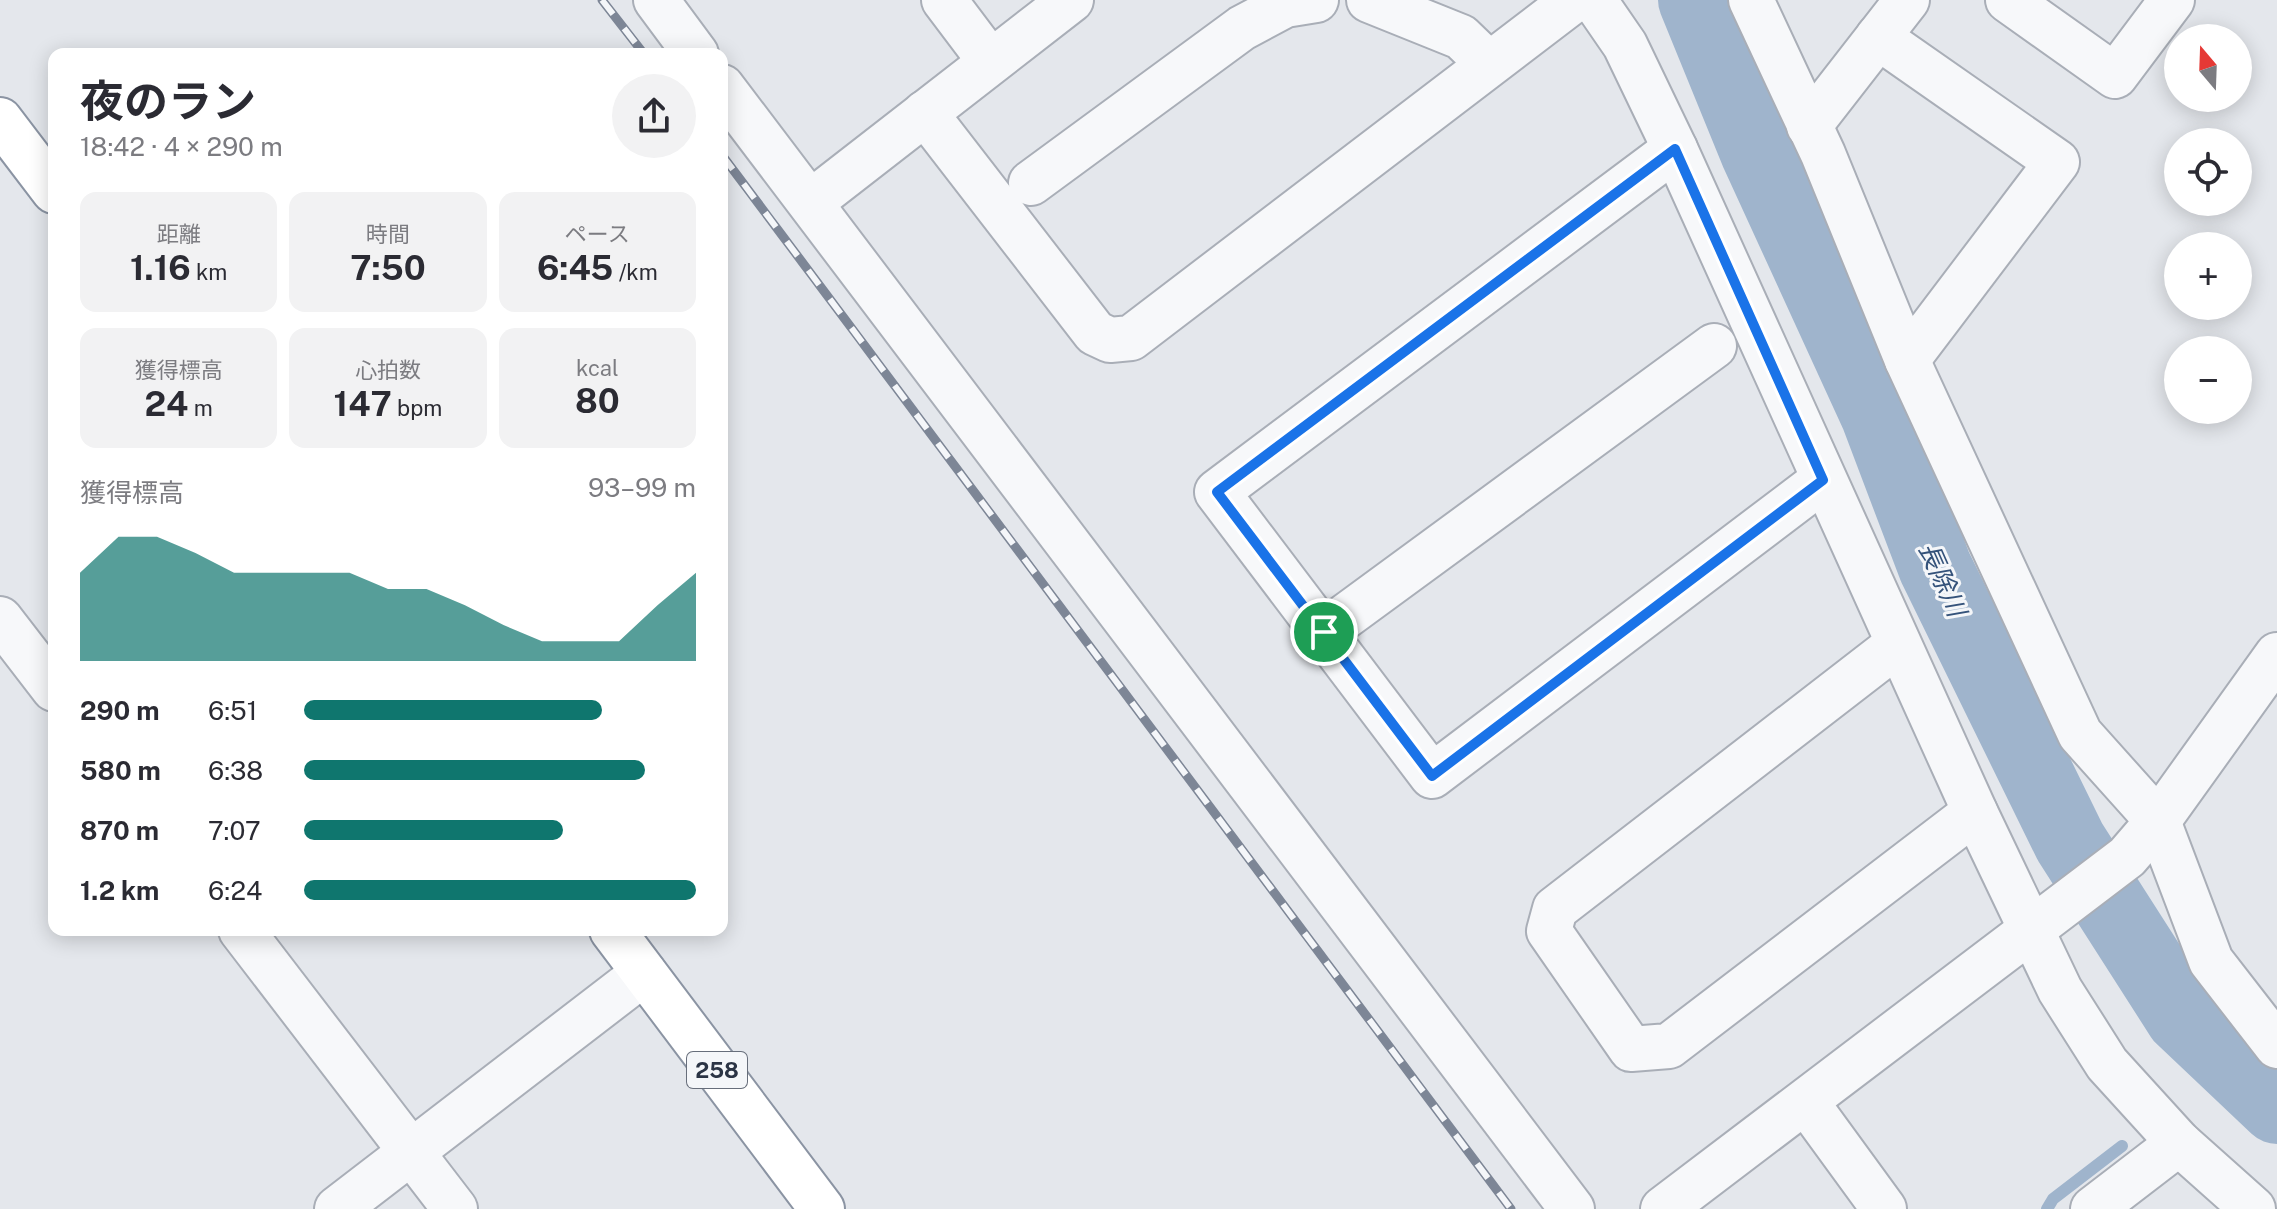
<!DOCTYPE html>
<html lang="ja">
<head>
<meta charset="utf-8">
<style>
  body { margin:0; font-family:"Public Sans","Noto Sans JP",sans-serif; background:#f2f2f3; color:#2b2b33; height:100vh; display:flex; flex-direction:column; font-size:30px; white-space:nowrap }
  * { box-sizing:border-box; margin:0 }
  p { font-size:26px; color:#7c7c81 }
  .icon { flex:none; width:44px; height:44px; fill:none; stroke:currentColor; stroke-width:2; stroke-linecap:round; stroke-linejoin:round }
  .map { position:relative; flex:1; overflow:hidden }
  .side { position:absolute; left:48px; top:48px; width:680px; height:888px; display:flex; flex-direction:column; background:#fff; border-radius:16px; box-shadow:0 4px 20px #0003 }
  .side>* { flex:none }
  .needle { width:52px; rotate:341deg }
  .controls { position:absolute; left:2164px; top:24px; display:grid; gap:16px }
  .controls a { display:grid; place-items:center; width:88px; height:88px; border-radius:50%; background:#fff; box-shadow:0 4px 20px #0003; font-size:40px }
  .pin { position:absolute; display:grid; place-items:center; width:68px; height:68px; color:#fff; margin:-34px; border:4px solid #fff; border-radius:50%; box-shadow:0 2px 8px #0007 }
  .round { display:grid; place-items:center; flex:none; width:84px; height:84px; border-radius:42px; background:#f2f2f3 }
  .summary { display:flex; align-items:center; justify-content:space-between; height:136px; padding:0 32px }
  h1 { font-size:44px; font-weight:700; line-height:60px }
  .metrics { display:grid; grid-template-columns:repeat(3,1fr); gap:12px; height:136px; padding:8px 32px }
  .metrics div { display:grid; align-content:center; border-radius:16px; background:#f2f2f3; text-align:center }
  .metrics b { font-size:34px; font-weight:700 }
  .metrics small { font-size:22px; font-weight:400 }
  .metrics p { font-size:22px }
  .chart { height:224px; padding:16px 32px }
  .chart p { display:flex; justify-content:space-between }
  .chart svg { width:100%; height:144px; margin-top:8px; fill:#0f766e; opacity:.7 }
  ul { padding:0 32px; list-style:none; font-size:26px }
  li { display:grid; grid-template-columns:128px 96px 1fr; align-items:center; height:60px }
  li i { height:20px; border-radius:10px; background:#0f766e }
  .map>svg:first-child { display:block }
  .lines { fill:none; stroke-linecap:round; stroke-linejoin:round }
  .stream { stroke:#9fb4cc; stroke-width:12 }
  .river { stroke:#9fb4cc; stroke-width:74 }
  .minor-casing { stroke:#a9aeb7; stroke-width:48 }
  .highway-casing { stroke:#8b94a3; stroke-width:48 }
  .minor { stroke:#f7f8fa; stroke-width:44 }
  .highway { stroke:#fff; stroke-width:44 }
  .rail-casing { stroke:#7d8696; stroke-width:9 }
  .rail { stroke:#f4f6f9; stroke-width:6; stroke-dasharray:18; stroke-linecap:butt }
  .route-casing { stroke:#fff; stroke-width:16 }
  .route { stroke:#1a73e8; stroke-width:10 }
  .labels { text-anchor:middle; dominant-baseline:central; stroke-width:6; stroke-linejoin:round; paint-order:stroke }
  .shield { fill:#f4f6f9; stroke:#676e7b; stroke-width:2 }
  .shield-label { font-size:22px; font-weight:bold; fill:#2b3445 }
  .water-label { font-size:26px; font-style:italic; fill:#34527a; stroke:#f4f6f9 }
</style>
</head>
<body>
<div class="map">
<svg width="2277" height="1209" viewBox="0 0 2277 1209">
  <rect width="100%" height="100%" fill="#e4e7ec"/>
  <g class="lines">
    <g class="stream">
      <polyline points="2207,1078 2231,1063"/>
      <polyline points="2047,1209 2053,1199 2122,1146"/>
    </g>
    <polyline class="river" points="1695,0 1757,152 1877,414 1935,567 2070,842 2182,1017 2277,1107"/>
    <g class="minor-casing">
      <g id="minor">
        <polyline points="656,0 696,54"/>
        <polyline points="944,0 990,61"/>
        <polyline points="1369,0 1461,37 1488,63"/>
        <polyline points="1594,0 1625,45 1675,149 1975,812 2060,990 2107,1064 2179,1143 2253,1209"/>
        <polyline points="1751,0 1823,154 1907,360 2080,734 2158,821 2211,961 2277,1046"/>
        <polyline points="2008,0 2115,76 2172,0"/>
        <polyline points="1878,37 2057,162 1907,360"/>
        <polyline points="722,87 1572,1209"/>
        <polyline points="925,113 1095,333 1110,340 1131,338 1574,0"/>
        <polyline points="1809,126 1907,0"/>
        <polyline points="1675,149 1217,492 1432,776 1823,480"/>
        <polyline points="1031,183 1242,28 1285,5 1316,0"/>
        <polyline points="811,202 1071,0"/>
        <polyline points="0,619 54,689"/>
        <polyline points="1324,632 1714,346"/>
        <polyline points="1898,644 1555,909 1549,931 1631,1049 1669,1046 1975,812"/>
        <polyline points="241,930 455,1209"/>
        <polyline points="1806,1102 1884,1209"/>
        <polyline points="337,1209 644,973"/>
        <polyline points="1663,1209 2127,857 2158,821 2277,655"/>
        <polyline points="2093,1209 2179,1143"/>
      </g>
    </g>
    <g class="highway-casing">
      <g id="highway">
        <polyline points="0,120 54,191"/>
        <polyline points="612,930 822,1209"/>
      </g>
    </g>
    <use href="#minor" class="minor"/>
    <use href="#highway" class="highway"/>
    <g class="rail-casing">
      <g id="rail">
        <polyline points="602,0 644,54"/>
        <polyline points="722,155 1511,1209"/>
      </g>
    </g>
    <use href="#rail" class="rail"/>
  </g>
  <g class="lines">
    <g class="route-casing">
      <polygon id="route" points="1675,149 1823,480 1432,776 1217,492"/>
    </g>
    <use href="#route" class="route"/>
  </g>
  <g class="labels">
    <rect class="shield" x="687" y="1052" width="60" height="36" rx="6"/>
    <g class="shield-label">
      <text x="717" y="1070">258</text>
    </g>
    <g class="water-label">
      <text transform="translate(1943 579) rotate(66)">長除川</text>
    </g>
  </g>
</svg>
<div class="controls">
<a><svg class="needle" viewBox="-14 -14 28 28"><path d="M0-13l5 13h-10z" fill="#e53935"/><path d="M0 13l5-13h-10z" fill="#7c7c81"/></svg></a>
<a><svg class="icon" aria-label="locate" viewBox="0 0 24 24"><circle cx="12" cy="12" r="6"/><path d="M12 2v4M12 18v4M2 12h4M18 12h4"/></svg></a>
<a>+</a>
<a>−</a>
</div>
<div class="pin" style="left:1324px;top:632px;background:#1e9e55"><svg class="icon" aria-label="arrive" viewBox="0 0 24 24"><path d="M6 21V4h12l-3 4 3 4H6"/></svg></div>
<section class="side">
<div class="summary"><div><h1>夜のラン</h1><p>18:42 · 4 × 290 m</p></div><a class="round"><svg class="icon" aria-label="share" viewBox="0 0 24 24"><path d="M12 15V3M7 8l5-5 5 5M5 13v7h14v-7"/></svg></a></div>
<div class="metrics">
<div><p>距離</p><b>1.16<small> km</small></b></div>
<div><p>時間</p><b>7:50</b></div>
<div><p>ペース</p><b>6:45<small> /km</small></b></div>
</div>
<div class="metrics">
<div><p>獲得標高</p><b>24<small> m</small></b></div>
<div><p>心拍数</p><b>147<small> bpm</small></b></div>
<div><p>kcal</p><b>80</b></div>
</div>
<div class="chart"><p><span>獲得標高</span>93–99 m</p>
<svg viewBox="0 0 160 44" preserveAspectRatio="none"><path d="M0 44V17L10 6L20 6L30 11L40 17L50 17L60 17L70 17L80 22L90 22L100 27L110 33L120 38L130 38L140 38L150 27L160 17V44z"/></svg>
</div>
<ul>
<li><b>290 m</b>6:51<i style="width:76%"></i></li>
<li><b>580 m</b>6:38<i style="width:87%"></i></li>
<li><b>870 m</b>7:07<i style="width:66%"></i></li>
<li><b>1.2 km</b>6:24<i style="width:100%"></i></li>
</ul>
</section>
</div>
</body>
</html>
